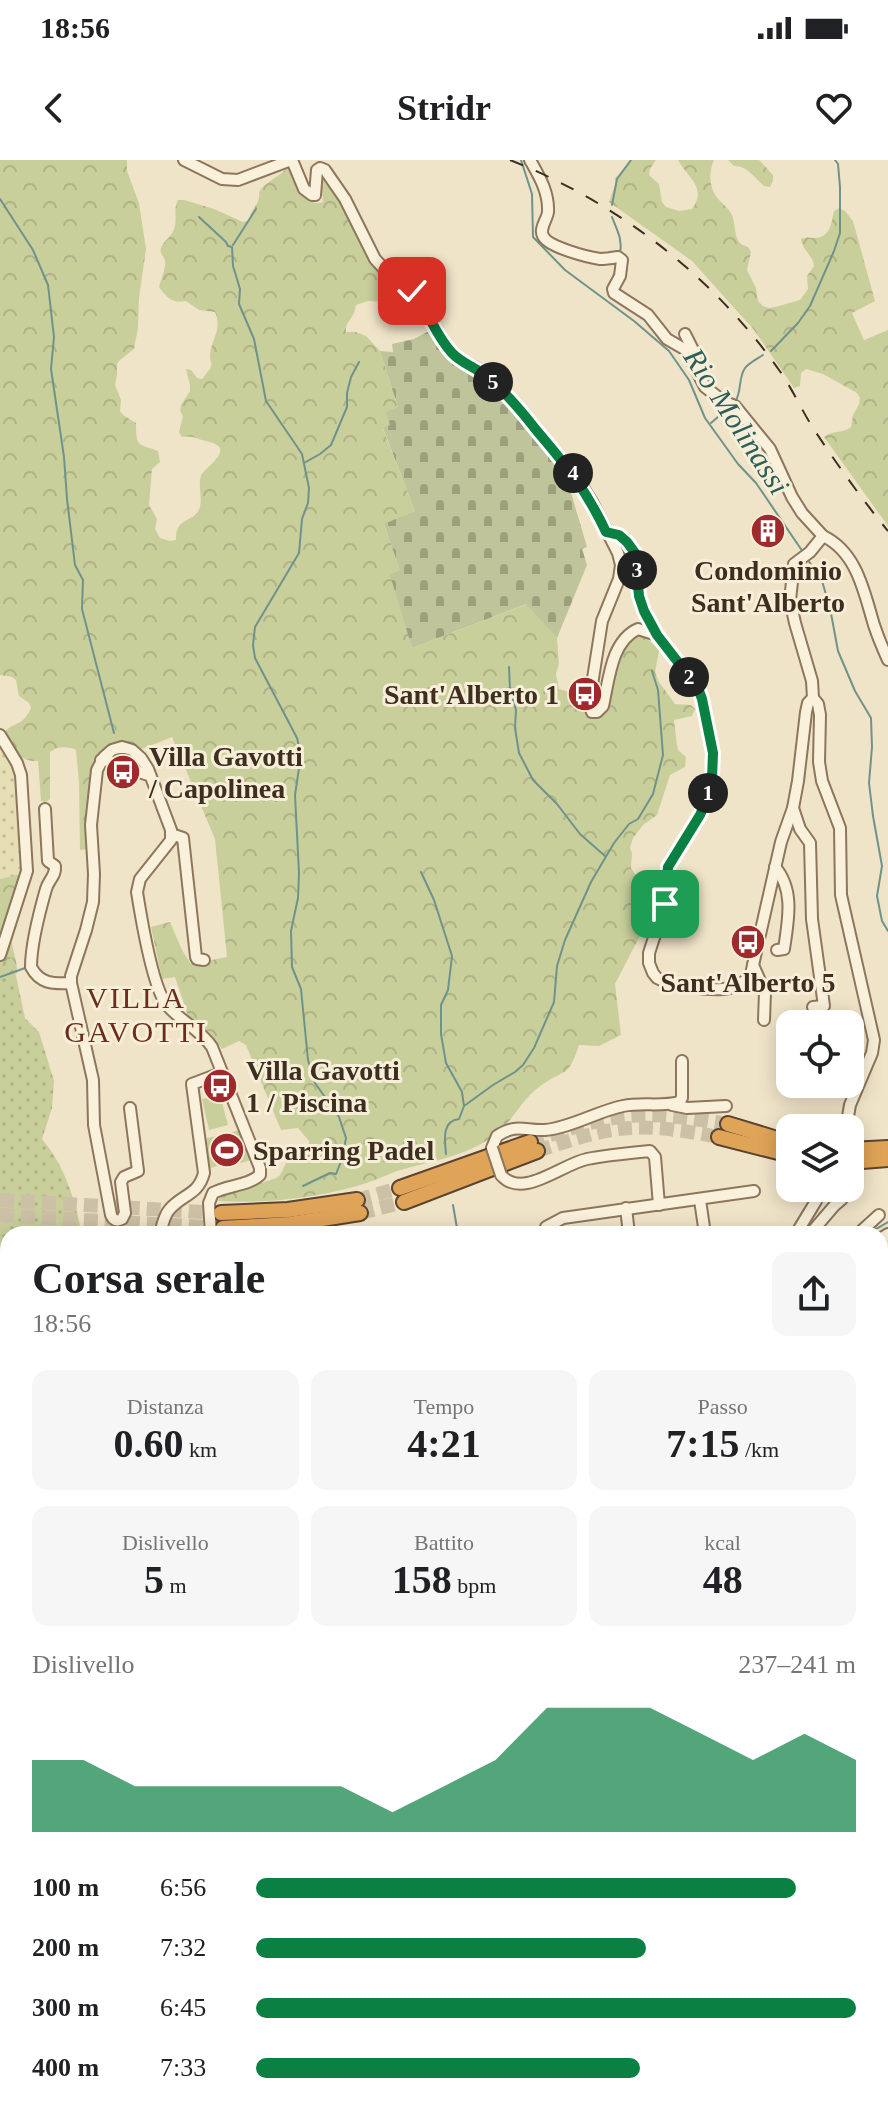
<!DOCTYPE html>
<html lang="it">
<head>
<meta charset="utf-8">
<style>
  body { margin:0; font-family:"Times New Roman",serif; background:#f6f6f6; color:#202124; height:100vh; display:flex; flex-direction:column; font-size:30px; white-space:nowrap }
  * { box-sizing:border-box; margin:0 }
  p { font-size:26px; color:#757577 }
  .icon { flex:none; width:44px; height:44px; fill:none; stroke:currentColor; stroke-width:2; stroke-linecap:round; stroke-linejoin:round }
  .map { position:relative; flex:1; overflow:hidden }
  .details { position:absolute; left:0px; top:1066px; width:888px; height:890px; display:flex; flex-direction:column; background:#fff; border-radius:24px 24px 0 0; box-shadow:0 4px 20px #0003 }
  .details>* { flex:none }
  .tools { position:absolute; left:776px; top:850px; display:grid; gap:16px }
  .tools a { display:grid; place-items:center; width:88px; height:88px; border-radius:16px; background:#fff; box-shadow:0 4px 20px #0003; font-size:40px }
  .pin { position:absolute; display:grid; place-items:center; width:68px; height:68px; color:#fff; margin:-34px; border-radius:16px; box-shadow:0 4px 12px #0006 }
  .km { position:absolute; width:40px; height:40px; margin:-20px; border-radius:50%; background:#222; color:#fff; font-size:22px; line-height:40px; text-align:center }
  .round { display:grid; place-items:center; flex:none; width:84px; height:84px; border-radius:16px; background:#f6f6f6 }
  .overview { display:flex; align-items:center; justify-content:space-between; height:136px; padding:0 32px }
  h1 { font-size:44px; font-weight:800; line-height:60px }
  .figures { display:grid; grid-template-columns:repeat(3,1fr); gap:12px; height:136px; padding:8px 32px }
  .figures div { display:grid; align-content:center; border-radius:16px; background:#f6f6f6; text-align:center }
  .figures b { font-size:40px; font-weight:800 }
  .figures small { font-size:22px; font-weight:400 }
  .figures p { font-size:22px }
  .chart { height:224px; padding:16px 32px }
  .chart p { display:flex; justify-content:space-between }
  .chart svg { width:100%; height:144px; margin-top:8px; fill:#0b8043; opacity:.7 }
  ul { padding:0 32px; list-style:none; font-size:26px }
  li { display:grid; grid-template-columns:128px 96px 1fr; align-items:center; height:60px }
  li i { height:20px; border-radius:10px; background:#0b8043 }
  .status { display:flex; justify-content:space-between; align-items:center; height:56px; padding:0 40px; background:#fff; direction:ltr }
  .status svg { height:22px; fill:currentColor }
  header { display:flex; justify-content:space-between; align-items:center; height:104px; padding:0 32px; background:#fff; font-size:36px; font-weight:800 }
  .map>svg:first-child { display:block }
  .farmland { fill:url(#farmland-dots) }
  .grass { fill:#c9cf9b }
  .forest { fill:url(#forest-crowns) }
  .cemetery { fill:url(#cemetery-stones) }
  .park { fill:url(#park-dots) }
  .water { fill:#a9c4bc; stroke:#6f938a; stroke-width:2 }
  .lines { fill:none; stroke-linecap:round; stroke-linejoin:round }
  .stream { stroke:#6f938a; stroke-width:2 }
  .highway-tunnel { stroke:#ccc0a6; stroke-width:14; stroke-dasharray:14 7; stroke-linecap:butt }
  .minor-casing { stroke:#8d765c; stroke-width:14 }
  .major-casing { stroke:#5b4430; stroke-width:16 }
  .highway-casing { stroke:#5b4430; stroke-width:18 }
  .minor { stroke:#faf1dc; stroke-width:10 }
  .major { stroke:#f3d9a0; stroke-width:12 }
  .highway { stroke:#e0a458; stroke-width:14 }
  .rail { stroke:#3d2e20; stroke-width:2; stroke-dasharray:14 14; stroke-linecap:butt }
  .minor-bridge-casing { stroke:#8d765c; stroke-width:14; stroke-linecap:butt }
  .minor-bridge { stroke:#faf1dc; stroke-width:10 }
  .route-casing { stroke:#fff; stroke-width:16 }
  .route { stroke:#0b8043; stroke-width:10 }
  .labels { text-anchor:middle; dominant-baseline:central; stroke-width:6; stroke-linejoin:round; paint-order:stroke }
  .poi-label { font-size:28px; font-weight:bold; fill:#3d2e20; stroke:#f7eed8; text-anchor:start }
  .water-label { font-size:30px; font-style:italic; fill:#2f5d5a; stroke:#f7eed8 }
  .neighbourhood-label { font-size:30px; letter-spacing:2px; fill:#6b2e1e; stroke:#f7eed8 }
</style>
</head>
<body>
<div class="status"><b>18:56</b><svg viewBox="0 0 49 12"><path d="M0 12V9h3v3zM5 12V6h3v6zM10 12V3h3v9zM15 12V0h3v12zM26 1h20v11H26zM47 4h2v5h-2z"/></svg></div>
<header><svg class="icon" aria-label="back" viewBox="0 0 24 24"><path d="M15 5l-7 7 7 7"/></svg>Stridr<svg class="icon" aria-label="heart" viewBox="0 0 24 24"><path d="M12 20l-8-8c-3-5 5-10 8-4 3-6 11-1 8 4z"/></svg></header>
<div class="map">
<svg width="888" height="1955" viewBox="0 0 888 1955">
  <defs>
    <pattern id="farmland-dots" width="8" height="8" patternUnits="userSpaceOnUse" patternTransform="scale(2)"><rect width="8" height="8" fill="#e6deb5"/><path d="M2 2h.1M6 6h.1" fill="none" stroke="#c6bf9b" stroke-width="1.8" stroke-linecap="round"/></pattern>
    <pattern id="forest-crowns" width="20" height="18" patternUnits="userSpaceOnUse" patternTransform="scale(2)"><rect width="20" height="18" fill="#c9cf9b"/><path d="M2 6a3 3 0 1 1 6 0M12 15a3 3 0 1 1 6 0" fill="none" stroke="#aeb285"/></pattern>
    <pattern id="cemetery-stones" width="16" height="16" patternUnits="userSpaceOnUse" patternTransform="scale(2)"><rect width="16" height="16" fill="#bfc49a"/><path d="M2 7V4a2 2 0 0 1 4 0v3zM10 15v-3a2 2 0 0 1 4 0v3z" fill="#9ca07d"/></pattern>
    <pattern id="park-dots" width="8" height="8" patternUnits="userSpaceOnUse" patternTransform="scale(2)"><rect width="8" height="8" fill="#c9cf9b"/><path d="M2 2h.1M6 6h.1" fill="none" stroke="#aeb285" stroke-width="1.8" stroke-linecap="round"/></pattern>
  </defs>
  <rect width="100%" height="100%" fill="#f0e4c8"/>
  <polygon class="farmland" points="0,583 13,605 23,692 21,714 4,719 0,719"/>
  <g class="grass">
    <polygon points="220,935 228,965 209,970 202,939"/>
    <polygon points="240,970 251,1000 224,1008 222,1005 210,1008 204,979"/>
  </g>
  <g class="forest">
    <path d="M0 0H127V11L139 43 146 89 139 138 138 168 134 189 120 200 117 204V215L115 225 121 240 120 251 123 255 136 263C136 289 139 283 158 291L160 302 152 309 149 345 157 359 155 369 160 378 170 381 176 380C176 376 176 372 178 368 181 361 192 359 197 353 205 342 197 328 201 316 203 308 240 288 206 281 197 279 192 275 182 277L179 272 183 256 180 251 181 245 190 231V225L186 209 191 210 197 218 202 219C203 218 209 210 210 209 213 202 210 203 210 196 210 181 223 170 215 152L199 150 186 141C172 144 166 137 159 127 161 119 166 109 165 101 164 95 159 94 161 88 163 81 173 76 175 66 177 55 173 50 178 40H184L214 49 243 62 249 60C250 48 261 45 259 32 265 22 278 18 287 8H291C297 23 304 48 323 42L321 17 326 19 346 52 370 98 384 117 402 128 386 142 368 141 356 145C355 148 355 151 354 153 351 160 345 163 346 172H356L366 176 380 191 398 247 390 266 383 269 415 351 384 365 401 411 391 416 412 488 527 444 557 478 559 504 556 514 559 529C577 534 578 536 585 553L590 554 605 550 623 487 634 476C645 476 653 482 659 491L655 512 659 522 675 544 691 545 695 549 692 556 674 560 677 586 679 591 686 597 685 607 670 615 657 655 643 665 633 678 630 688 632 693 631 708 640 722 650 727 652 732 651 749 643 770 615 824 621 875 599 886 579 885C568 920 564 908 539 927 521 940 512 963 494 976 464 997 431 1001 397 1011 384 1016 371 1022 357 1026 316 1038 261 1044 218 1041L220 1037 276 1018 280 1015 287 1001 309 986V981L298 968 281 970 246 885 239 881 222 889 209 872 188 856 175 817 162 819 151 767 170 762 182 790 191 804 227 797 215 679 172 577 142 589C81 556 89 657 88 689L80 690 79 623 76 590C68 586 57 586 50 592V639L46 642 41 641 38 601C19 602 12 588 5 572 15 560 22 568 31 548L29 543 19 536 16 520 12 517 0 515Z"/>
    <path d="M632 0H656L650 9 649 15 659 24 662 42 666 47 679 51 692 49C708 28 687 17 678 0H714C708 14 709 30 720 41 725 46 729 49 732 55 737 68 732 83 748 87L751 92 747 110 756 128 758 141 763 146 769 148 775 147 800 140 808 129 807 116 814 106C813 95 802 90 801 79 815 75 801 78 815 78 831 77 831 63 834 51L839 48 845 51 853 61 875 141 852 153 864 180 888 170V366L824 277C832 270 842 274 851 267L853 255 859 244 860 238 857 233 823 214 806 209 801 213 800 226 794 228 754 170 692 101 609 42 615 25V18Z"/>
    <path d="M728 0H759L773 15V21L770 27 764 26C754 17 747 6 734 6Z"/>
    <path d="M21 714 26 716C25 741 15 754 12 774 10 788 18 799 17 813L0 827V719Z"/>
  </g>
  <polygon class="cemetery" points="433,169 447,195 471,210 506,244 567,319 587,387 582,389 587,405 557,478 526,444 412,488 390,415 400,410 384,364 415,351 383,268 390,265 386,252 398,247 380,191 393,192 392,184 414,179"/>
  <path class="park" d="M12 797 25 858 39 872 54 921 52 948 42 979C65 1006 75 1040 82 1074H8V1218L0 1216V807Z"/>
  <g class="water">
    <polygon points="0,1784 8,1784 8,1948 61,1948 63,1955 0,1955"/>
    <polygon points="84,1948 248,1948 250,1955 86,1955"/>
    <polygon points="271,1948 453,1948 455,1955 272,1955"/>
    <polygon points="491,1948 831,1948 828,1955 492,1955"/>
  </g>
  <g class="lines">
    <g class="stream">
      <polyline points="521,0 532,34 533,77 565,110 634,161 669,191 689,220 705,258 738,304 756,323 803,392"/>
      <polyline points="0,39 33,90 48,125 54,177 51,209 64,297 67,339 75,405 83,420 82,449 114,573"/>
      <polyline points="612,45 617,19 631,0"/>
      <polyline points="199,57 226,82 228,86 232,87 233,106 240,129 239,144 254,179 266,241 302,294 309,328 308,343 302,359 299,393 255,467 253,485 255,498 297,578 301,595 295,635 299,713 298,738 291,771 292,807 301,829 308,900 315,923 339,957 346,978 342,999 336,1014 330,1013 303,1026"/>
      <path d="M612 57C617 70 623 80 620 94"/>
      <polyline points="233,85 256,49"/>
      <polyline points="612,121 616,108"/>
      <polyline points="771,191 798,163 810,146 834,91 840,73 840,27 838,4 835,0"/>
      <path d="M735 242C742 232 738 218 745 208 749 203 757 199 763 195"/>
      <polyline points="711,263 727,249"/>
      <polyline points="304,303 320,294 331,285 347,247 347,233 351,217 359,202"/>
      <polyline points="808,400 822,421 830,448 838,491 855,531 871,558 872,587 869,623 873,656 882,706 877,736 882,761 888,771"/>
      <polyline points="509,507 510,529 516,550 515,568 519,593 533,620 557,644 580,674 605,696"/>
      <polyline points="421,712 434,740 452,796 448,830 441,845 441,874 446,903 462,932 464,946"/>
      <polyline points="0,817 25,808"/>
      <path d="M446 994C445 981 441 961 459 959L464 946 493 925 515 912 523 905 534 888 554 842 557 806 565 780 591 722 614 683 629 664 638 659 653 634 663 595 658 530 652 511"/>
      <polyline points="453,1045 458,1074"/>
      <polyline points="867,1074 888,1062"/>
      <polyline points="880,1145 888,1148"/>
      <polyline points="885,1359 884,1288 888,1262"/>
    </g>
    <g class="highway-tunnel">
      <path d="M530 982C562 971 593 960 627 956 661 953 695 959 728 964"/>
      <path d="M537 991C568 981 598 970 630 968 660 966 690 972 719 977"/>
      <polyline points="0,1040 220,1053"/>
      <polyline points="357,1040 400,1028"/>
      <polyline points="360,1053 404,1042"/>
      <polyline points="0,1055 223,1068"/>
    </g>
    <g class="minor-casing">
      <g id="minor">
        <polyline points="184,0 222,19 238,20 291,0"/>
        <path d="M292 0 304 29 312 35H315L317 10 320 8 325 10 345 39 375 99 387 112 402 123 419 140 449 190 458 199 476 208 510 239 575 315 592 342 618 393 621 405 619 419 602 461 589 544 592 552H597L603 546C609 520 611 481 638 469L657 475 698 528 702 539 713 593 712 619 706 642 697 661 668 707 665 744 649 793V803L653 813 657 818 672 825C696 827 736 838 751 814L781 682 793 648 798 621 806 552 808 543 813 538"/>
        <path d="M530 0C539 16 549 32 548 52 547 60 539 68 543 76 548 87 587 97 600 99 606 99 612 98 618 97L622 100 620 116 613 129 614 133 648 155 667 179 686 190 705 227 723 241 735 246 770 289 792 337 802 353 823 376"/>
        <polyline points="685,174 696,196"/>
        <path d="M606 372C646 383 632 409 640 439 644 452 651 463 657 475"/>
        <polyline points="0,575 17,603 21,615 27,711 0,795"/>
        <path d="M101 600C118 600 133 612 149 615"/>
        <polyline points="793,648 800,669 810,683 812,759 824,846 813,847"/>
        <path d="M45 649 48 701 55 706C56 716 49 719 46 729 40 750 31 786 31 807 40 824 53 824 71 823"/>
        <polyline points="171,674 183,678 196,797 197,799 204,800"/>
        <path d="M775 707C795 730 788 761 784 789L777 790"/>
        <polyline points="753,805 765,832 764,860"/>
        <polyline points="672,945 687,948 726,946"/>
        <path d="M130 948 138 1011 124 1017 121 1022 125 1053 122 1059C117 1062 113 1060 111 1055L94 965 93 920 71 823V816L86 770 93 742 94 714 91 665 97 610 104 597 112 590 122 587 132 590 141 598 148 609 171 670V680L140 719 137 732C141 757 153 829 167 845 181 862 200 869 212 887L260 1008V1015C248 1026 228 1025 213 1033L209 1043 211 1074"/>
        <path d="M846 968 850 945 872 893 874 880 841 735 840 668 822 621 819 602 820 555 818 544 813 538 812 521 795 463 790 440 794 404 810 392 823 376C857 392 864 432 874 465 878 477 883 489 888 500"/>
        <path d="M492 988 497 976C516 963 525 971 545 970 570 968 598 951 623 946 642 942 661 947 679 942L682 938V901"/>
        <path d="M501 1015C522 1040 562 1004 587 999 607 995 629 993 650 991L655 997 659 1045"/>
        <polyline points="700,1040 705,1074"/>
        <polyline points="626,1048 629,1074"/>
        <polyline points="546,1067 563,1058 754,1031"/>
        <path d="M160 1074C162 1066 164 1056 169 1050 182 1034 198 1036 204 1013L192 924 221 913"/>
        <polyline points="796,1074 816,1041 820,1028"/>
        <polyline points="810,1074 834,1046 842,1039"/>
        <polyline points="858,1074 879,1055"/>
        <polyline points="880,1079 888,1074"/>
        <polyline points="880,1089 888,1085"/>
        <polyline points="880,1129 888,1134"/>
        <polyline points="0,1213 8,1215"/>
        <polyline points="0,1301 8,1306"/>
        <polyline points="0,1359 8,1361"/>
        <polyline points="0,1411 8,1414"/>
        <polyline points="0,1432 8,1433"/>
        <polyline points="0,1479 6,1485 8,1504"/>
        <polyline points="0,1604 8,1606"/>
        <polyline points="843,1955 845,1948"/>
      </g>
    </g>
    <g class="major-casing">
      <g id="major">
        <polyline points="880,1374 888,1377"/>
        <polyline points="0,1506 8,1507"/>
      </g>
    </g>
    <g class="highway-casing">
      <g id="highway">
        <polyline points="728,964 790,983"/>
        <polyline points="719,977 790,995"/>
        <polyline points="850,990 888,988"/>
        <polyline points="850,1002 888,999"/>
        <polyline points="400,1028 530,982"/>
        <polyline points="404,1042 537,991"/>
        <polyline points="221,1053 288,1050 357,1040"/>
        <polyline points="223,1068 290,1064 360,1053"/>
      </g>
    </g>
    <use href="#minor" class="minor"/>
    <use href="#major" class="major"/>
    <use href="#highway" class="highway"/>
    <g class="rail">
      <path d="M510 0C618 43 712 115 779 210 792 228 801 249 813 268 836 303 861 338 888 371"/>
      <polyline points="0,1594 8,1596"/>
      <polyline points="880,1751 888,1751"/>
    </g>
    <g class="minor-bridge-casing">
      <polyline id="minor-bridge" points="492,988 501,1015"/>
    </g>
    <use href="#minor-bridge" class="minor-bridge"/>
  </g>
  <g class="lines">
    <g class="route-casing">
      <path id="route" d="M412 131C428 150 435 175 452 193 462 204 480 209 492 221 509 236 523 253 537 271 566 305 587 331 606 372L619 375 627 382 635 393 639 436 644 451 657 475 698 528 702 539 713 593 712 619 706 642 700 655 668 707 665 744"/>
    </g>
    <use href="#route" class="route"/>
  </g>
  <defs>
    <g id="building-disc" transform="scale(1.8)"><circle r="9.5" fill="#9e2a2b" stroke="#f7eed8"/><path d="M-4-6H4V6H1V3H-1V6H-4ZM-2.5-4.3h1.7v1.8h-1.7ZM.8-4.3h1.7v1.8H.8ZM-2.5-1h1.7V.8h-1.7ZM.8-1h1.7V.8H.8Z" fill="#fff"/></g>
    <g id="bus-disc" transform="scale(1.8)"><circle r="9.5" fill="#9e2a2b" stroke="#f7eed8"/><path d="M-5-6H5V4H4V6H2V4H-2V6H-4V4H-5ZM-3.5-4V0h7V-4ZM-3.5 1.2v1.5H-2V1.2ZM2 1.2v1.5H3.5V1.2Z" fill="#fff"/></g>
    <g id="stadium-disc" transform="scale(1.8)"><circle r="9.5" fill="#9e2a2b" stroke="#f7eed8"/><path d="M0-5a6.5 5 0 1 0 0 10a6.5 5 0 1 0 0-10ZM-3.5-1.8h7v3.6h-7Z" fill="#fff"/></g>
  </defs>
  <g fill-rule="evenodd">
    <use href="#building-disc" x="768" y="371"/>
    <use href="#bus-disc" x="585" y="534"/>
    <use href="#bus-disc" x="123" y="612"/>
    <use href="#bus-disc" x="748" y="782"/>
    <use href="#bus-disc" x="220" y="926"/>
    <use href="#stadium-disc" x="227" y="990"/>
  </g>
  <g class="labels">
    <g class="poi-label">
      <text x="768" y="410" text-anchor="middle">Condominio<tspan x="768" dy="32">Sant'Alberto</tspan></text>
      <text x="559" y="534" text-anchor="end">Sant'Alberto 1</text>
      <text x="149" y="596">Villa Gavotti<tspan x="149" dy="32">/ Capolinea</tspan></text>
      <text x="748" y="822" text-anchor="middle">Sant'Alberto 5</text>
      <text x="246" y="910">Villa Gavotti<tspan x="246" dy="32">1 / Piscina</tspan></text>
      <text x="253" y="990">Sparring Padel</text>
    </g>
    <g class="water-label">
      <text transform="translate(737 261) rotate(57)">Rio Molinassi</text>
    </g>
    <g class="neighbourhood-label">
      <text x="136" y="837">VILLA<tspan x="136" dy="34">GAVOTTI</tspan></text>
    </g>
  </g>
</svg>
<div class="tools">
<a><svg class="icon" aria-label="locate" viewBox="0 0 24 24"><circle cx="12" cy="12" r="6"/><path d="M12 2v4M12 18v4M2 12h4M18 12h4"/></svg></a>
<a><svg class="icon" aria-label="layers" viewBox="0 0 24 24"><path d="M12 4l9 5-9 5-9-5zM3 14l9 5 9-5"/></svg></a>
</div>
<div class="pin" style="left:665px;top:744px;background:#1e9e55"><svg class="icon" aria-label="arrive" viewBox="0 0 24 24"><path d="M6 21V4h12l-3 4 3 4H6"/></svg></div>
<div class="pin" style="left:412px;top:131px;background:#d93025"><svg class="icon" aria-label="check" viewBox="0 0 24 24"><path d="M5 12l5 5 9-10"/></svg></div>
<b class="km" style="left:708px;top:633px">1</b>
<b class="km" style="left:689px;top:517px">2</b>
<b class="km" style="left:637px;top:410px">3</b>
<b class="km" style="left:573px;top:313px">4</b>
<b class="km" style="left:493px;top:222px">5</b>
<section class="details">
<div class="overview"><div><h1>Corsa serale</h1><p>18:56</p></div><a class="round"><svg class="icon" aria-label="share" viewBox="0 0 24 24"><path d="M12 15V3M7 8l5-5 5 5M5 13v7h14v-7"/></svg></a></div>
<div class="figures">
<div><p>Distanza</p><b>0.60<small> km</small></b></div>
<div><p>Tempo</p><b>4:21</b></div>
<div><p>Passo</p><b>7:15<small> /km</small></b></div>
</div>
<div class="figures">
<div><p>Dislivello</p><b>5<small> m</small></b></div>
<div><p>Battito</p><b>158<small> bpm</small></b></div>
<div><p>kcal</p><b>48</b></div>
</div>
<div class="chart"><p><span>Dislivello</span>237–241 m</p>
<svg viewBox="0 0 160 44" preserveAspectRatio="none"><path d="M0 44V22L10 22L20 30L30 30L40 30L50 30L60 30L70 38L80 30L90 22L100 6L110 6L120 6L130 14L140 22L150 14L160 22V44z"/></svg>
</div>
<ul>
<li><b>100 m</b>6:56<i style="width:90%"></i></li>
<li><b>200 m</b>7:32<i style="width:65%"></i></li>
<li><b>300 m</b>6:45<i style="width:100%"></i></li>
<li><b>400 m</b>7:33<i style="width:64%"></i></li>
</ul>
</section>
</div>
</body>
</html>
